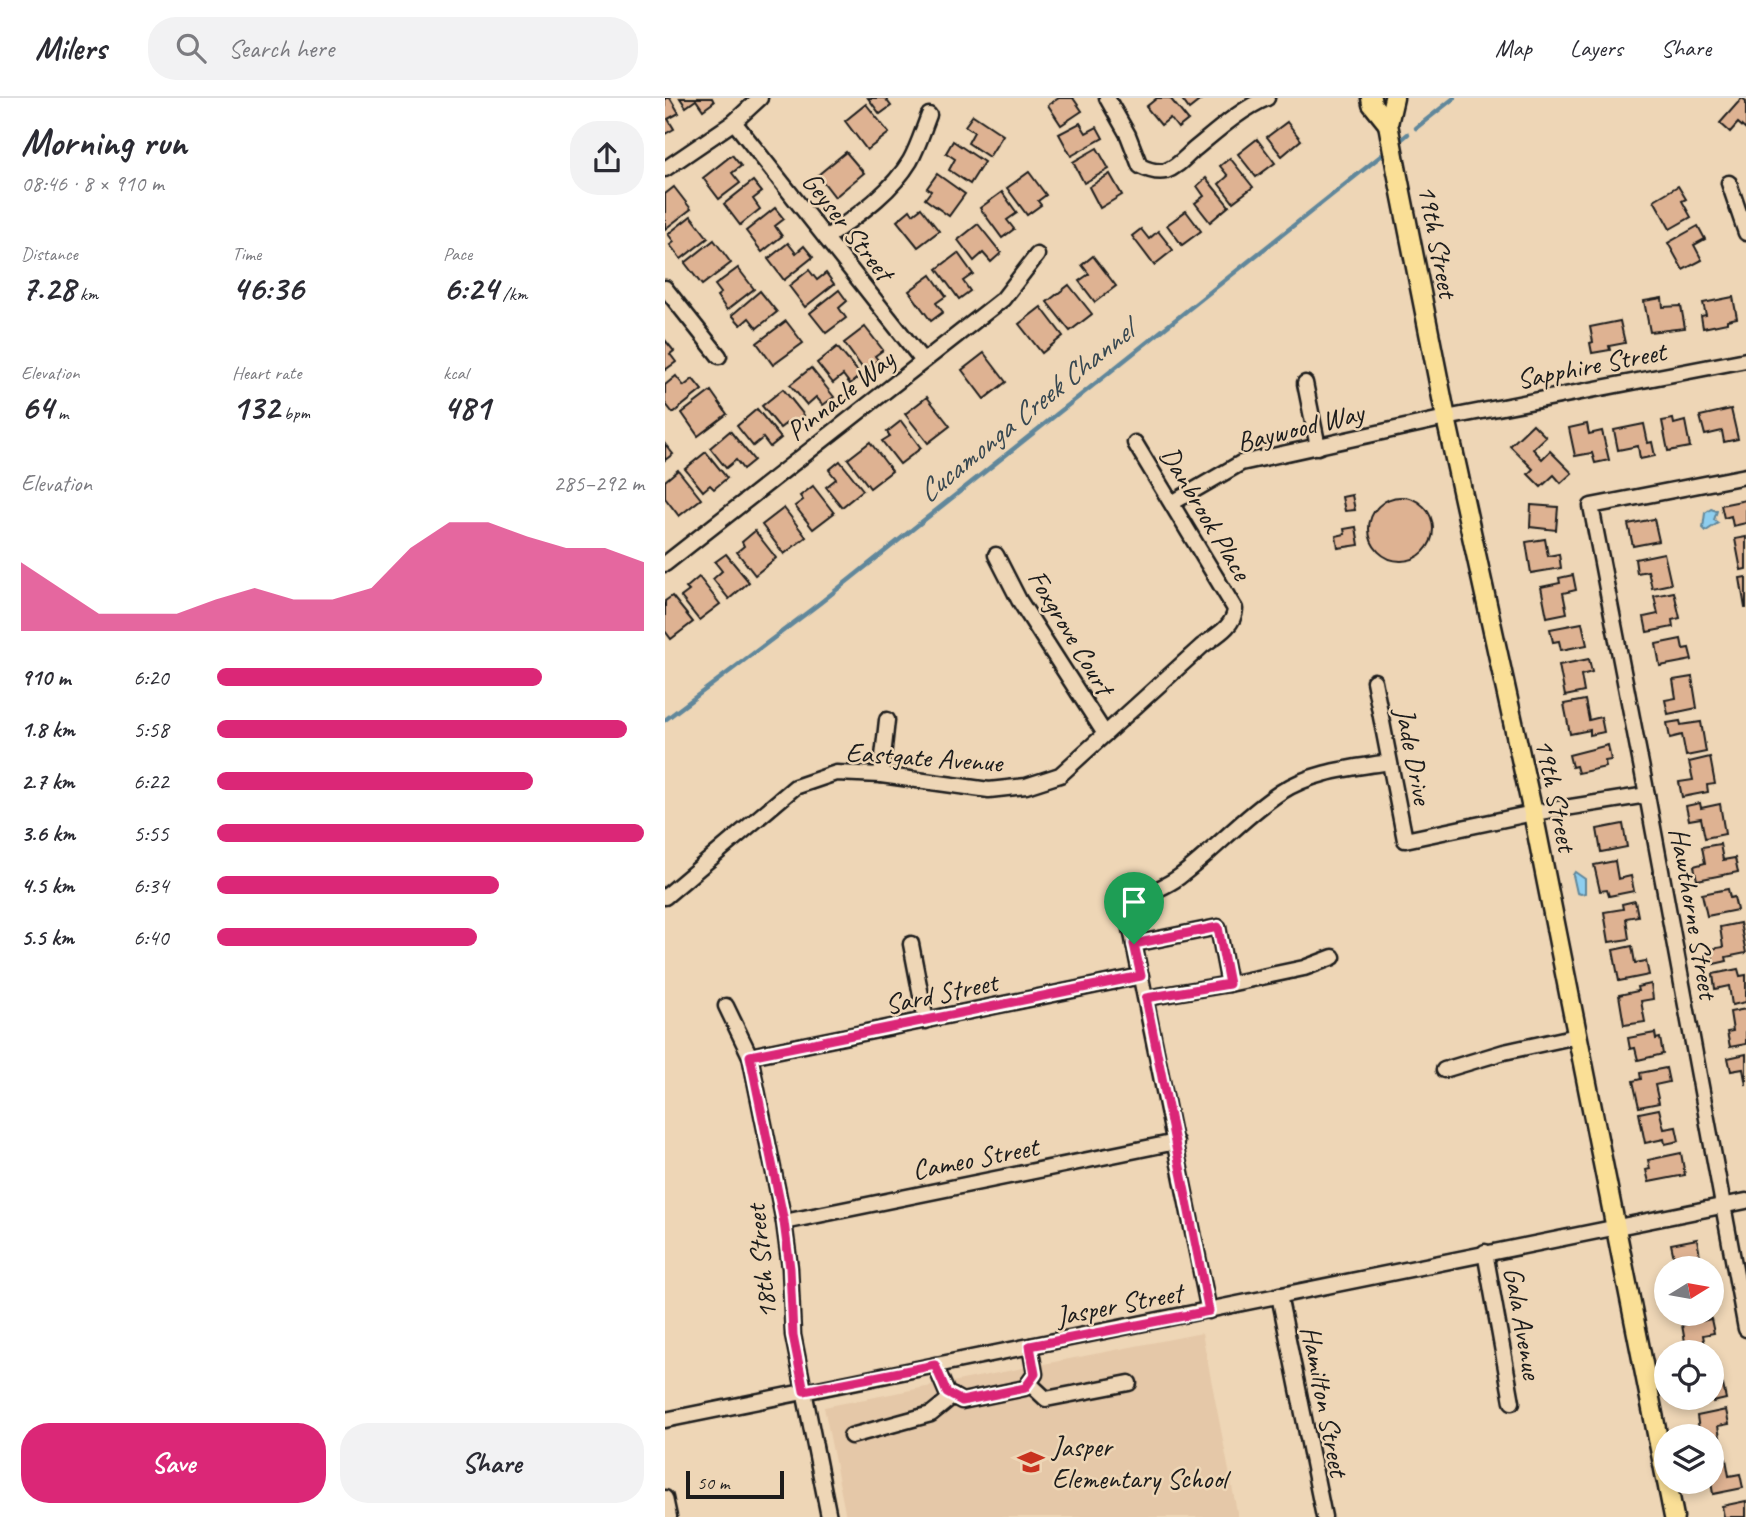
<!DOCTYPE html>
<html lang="en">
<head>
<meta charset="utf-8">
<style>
  body { margin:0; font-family:Caveat,sans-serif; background:#f2f2f3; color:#2b2b33; height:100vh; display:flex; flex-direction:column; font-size:26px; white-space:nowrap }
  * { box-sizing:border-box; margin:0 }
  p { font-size:23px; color:#7c7c81 }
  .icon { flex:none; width:38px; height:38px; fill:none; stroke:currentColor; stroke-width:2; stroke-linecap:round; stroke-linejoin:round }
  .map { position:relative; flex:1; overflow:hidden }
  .drawer { display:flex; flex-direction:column; background:#fff; width:665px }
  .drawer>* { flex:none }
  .needle { width:46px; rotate:79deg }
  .tools { position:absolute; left:989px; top:1158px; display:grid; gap:14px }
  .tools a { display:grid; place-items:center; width:70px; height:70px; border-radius:50%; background:#fff; box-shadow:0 4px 10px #0003; font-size:35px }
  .scale { position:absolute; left:21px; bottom:18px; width:98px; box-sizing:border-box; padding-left:7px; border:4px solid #1c1c1c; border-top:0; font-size:19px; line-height:24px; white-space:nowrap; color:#1c1c1c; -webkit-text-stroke:5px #eed6b6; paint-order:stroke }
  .pin { position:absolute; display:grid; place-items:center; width:60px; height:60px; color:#fff; margin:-72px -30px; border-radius:50% 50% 50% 0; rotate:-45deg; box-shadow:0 0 7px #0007 }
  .pin .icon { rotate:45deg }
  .round { display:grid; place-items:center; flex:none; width:74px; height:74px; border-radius:28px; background:#f2f2f3 }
  .head { display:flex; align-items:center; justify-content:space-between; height:119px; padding:0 21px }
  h1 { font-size:38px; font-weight:800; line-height:52px }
  .stats { display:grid; grid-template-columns:repeat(3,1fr); gap:10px; height:119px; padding:7px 21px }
  .stats div { display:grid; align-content:center }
  .stats b { font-size:35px; font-weight:800 }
  .stats small { font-size:19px; font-weight:400 }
  .stats p { font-size:19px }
  .chart { height:196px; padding:14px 21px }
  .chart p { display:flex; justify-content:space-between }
  .chart svg { width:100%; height:126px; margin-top:7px; fill:#db2777; opacity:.7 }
  .action { display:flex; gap:14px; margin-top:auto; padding:14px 21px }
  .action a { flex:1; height:80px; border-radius:28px; background:#db2777; color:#fff; font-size:28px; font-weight:800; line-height:80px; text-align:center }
  .action a+a { background:#f2f2f3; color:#2b2b33 }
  ul { padding:0 21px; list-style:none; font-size:23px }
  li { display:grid; grid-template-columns:112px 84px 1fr; align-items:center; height:52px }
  li i { height:18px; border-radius:9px; background:#db2777 }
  header { display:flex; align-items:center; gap:42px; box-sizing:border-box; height:98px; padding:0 35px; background:#fff; border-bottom:2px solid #e1e1e2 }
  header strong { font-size:33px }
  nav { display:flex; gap:38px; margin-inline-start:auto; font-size:24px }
  .search { width:490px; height:63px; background:#f2f2f3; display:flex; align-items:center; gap:18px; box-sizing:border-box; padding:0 24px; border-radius:28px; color:#7c7c81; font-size:26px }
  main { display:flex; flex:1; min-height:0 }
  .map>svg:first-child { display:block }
  .built { fill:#e5c8a8 }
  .water { fill:#8eceef; stroke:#60879b; stroke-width:2 }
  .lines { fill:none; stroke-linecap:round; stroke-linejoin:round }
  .stream { stroke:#60879b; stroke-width:4.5 }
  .building { fill:#deb292; stroke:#1c1c1c; stroke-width:2 }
  .minor-casing { stroke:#1c1c1c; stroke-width:19 }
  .major-casing { stroke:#1c1c1c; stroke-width:23 }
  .minor { stroke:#eed6b6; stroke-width:14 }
  .major { stroke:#fadf96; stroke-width:18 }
  .route-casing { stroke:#fff; stroke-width:14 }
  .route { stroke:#db2777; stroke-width:9 }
  .labels { text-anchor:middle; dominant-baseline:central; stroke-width:5; stroke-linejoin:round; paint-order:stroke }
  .street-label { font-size:28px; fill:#1c1c1c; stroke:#eed6b6 }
  .poi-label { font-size:28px; fill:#1c1c1c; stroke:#eed6b6; text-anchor:start }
  .water-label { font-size:30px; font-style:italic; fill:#384851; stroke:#eed6b6 }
</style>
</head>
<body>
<header>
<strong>Milers</strong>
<div class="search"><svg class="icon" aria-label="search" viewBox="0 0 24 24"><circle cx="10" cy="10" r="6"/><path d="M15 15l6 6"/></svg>Search here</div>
<nav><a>Map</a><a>Layers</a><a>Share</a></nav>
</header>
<main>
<section class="drawer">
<div class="head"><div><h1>Morning run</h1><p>08:46 · 8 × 910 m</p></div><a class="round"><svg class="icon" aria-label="share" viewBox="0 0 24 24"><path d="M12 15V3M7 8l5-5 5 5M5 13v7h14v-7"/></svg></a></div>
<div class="stats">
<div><p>Distance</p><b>7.28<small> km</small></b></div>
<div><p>Time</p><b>46:36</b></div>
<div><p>Pace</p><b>6:24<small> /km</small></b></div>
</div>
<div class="stats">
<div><p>Elevation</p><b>64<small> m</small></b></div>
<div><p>Heart rate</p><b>132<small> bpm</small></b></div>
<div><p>kcal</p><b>481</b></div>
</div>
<div class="chart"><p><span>Elevation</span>285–292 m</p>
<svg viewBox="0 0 160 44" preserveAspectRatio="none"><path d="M0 44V20L10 29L20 38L30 38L40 38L50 33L60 29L70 33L80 33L90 29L100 15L110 6L120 6L130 11L140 15L150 15L160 20V44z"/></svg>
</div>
<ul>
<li><b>910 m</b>6:20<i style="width:76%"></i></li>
<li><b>1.8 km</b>5:58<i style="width:96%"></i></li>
<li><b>2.7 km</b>6:22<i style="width:74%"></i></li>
<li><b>3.6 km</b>5:55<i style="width:100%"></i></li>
<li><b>4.5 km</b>6:34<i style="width:66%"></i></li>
<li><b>5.5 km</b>6:40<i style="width:61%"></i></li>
</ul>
<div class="action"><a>Save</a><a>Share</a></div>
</section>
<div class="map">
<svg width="1081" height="1419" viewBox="0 0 1081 1419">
  <rect width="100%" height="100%" fill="#eed6b6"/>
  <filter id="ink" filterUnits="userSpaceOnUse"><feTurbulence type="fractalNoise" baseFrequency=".0143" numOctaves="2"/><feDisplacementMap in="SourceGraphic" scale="14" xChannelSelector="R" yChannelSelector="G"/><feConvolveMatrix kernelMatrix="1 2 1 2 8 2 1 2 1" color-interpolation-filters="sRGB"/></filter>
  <g filter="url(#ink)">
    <polygon class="built" points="537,1235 573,1419 181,1419 159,1309"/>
    <g class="water">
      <polygon points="1046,411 1052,413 1049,422 1053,425 1041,433 1038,430 1040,415"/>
      <polygon points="910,774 920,781 920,795 916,796 912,795 908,777"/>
    </g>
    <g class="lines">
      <g class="stream">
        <polyline points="751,30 789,0"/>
        <polyline points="732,45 743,36"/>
        <polyline points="0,622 155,505 722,53"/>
      </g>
    </g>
    <g class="building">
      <polygon points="0,0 5,0 14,15 3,21 9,31 0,36"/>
      <polygon points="15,0 47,0 49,4 38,12 31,2 21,9"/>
      <polygon points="203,0 220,0 226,8 215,16"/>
      <polygon points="394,0 408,0 417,13 396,27 383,7"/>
      <polygon points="492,0 505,0 523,22 513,30 505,20 496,27 481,9"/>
      <polygon points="516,0 538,0 524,11"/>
      <polygon points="1077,0 1081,3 1081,32 1073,25 1065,34 1055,25"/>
      <polygon points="201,6 224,35 202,52 180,23"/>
      <polygon points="308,17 338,37 324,59 303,45 309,34 300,28"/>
      <polygon points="622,24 636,42 617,58 602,39"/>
      <polygon points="415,25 421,35 432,29 438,40 406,58 394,36"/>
      <polygon points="592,41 610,65 591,79 573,56"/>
      <polygon points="288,43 319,64 305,86 284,72 290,61 281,55"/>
      <polygon points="432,50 444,71 419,85 408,64"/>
      <polygon points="181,54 199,75 170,99 153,77"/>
      <polygon points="67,57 76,68 67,75 75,85 54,101 38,80"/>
      <polygon points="565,60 588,89 568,104 554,86 563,78 555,68"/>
      <polygon points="364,74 381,97 373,103 376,107 362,117 342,90"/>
      <polygon points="272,76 300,96 284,118 260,101 266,93 262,90"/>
      <polygon points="445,76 457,97 435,110 424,89"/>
      <polygon points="541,80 564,108 545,124 530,105 539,98 532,88"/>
      <polygon points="88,83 97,94 88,101 95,111 75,127 59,106"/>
      <polygon points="1013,88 1021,101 1017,103 1026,119 1005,131 989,102"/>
      <polygon points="9,89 26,111 0,131 0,96"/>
      <polygon points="337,94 352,115 342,122 349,131 337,140 315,110"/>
      <polygon points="110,110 119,121 110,128 117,138 97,154 81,133"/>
      <polygon points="256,110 274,133 253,149 232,123 245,112 248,116"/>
      <polygon points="521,113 536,133 517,147 502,127"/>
      <polygon points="26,118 43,140 16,161 5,147 9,144 3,136"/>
      <polygon points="313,126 336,155 326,164 318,155 309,163 293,142"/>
      <polygon points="1033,128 1040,141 1029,147 1037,162 1018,172 1003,145"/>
      <polygon points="476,131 484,141 493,133 508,152 489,167 467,138"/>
      <polygon points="49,142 66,165 37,187 20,165"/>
      <polygon points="123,145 131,155 139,148 148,159 119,182 103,161"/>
      <polygon points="293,155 308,176 298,183 305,193 294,201 272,171"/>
      <polygon points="428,158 451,188 430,204 414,183 424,176 417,167"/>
      <polygon points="73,170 89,191 62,212 52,198 56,195 50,187"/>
      <polygon points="144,172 152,182 161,175 169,186 140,209 124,188"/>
      <polygon points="266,177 281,198 271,205 278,214 266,223 244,193"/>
      <polygon points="404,187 427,216 405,233 382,204"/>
      <polygon points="174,192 182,203 174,210 181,220 161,235 145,215"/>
      <polygon points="95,193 112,214 92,230 84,220 76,227 67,217"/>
      <polygon points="1068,199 1072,220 1062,222 1062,225 1038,230 1036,218 1041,217 1038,205"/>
      <polygon points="997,200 998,209 1016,208 1020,230 985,234 979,203"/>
      <polygon points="376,209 398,238 377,255 354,226"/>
      <polygon points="121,223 138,245 108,267 92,245"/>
      <polygon points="955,223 960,245 944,248 945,252 927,255 925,245 928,244 925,229"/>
      <polygon points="200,229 218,252 210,258 213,262 199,272 179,245"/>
      <polygon points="0,242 9,253 5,256 11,264 0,272"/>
      <polygon points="172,249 196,277 185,286 178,277 168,285 152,265"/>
      <polygon points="319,255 341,284 319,301 297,272"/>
      <polygon points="146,270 169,299 158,307 151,299 142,307 125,287"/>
      <polygon points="11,278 19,288 28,281 37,292 8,315 0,305 0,287"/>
      <polygon points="118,291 139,317 126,328 123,324 115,330 97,308"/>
      <polygon points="46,293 62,316 33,338 17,315"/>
      <polygon points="262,299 285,328 263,345 240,316"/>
      <polygon points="92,311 116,340 105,349 98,340 88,348 72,328"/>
      <polygon points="1066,311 1073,341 1059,344 1057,333 1040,337 1035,318"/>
      <polygon points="1008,321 1009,326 1020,323 1025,349 1003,353 997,323"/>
      <polygon points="236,323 256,350 235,366 217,343 225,338 222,334"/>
      <polygon points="868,326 881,339 868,351 877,361 885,353 907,375 896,385 889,377 876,389 863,376 868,371 845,348"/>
      <polygon points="922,326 924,336 937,333 944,362 930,365 927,355 910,358 904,330"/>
      <polygon points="979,326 983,345 987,344 990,358 975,361 973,348 953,352 949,332"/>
      <polygon points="65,333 89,362 78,371 71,362 61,370 45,350"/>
      <polygon points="205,344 227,373 205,390 183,361"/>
      <polygon points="0,346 8,356 0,362"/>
      <polygon points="41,354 62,380 49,391 45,387 38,393 20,371"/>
      <polygon points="175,363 198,392 177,409 161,389 171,381 164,372"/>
      <polygon points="13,372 36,401 14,418 0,400 0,383"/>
      <polygon points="148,388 169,415 148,431 130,408 138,402 135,398"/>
      <polygon points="687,397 690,412 680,413 677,399"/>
      <circle cx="736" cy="431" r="32"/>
      <polygon points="1081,402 1081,425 1068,428 1066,418 1059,420 1056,407"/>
      <polygon points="866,407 893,409 891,432 865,429"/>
      <polygon points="119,410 141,439 119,456 97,427"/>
      <polygon points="989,421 994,443 968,448 963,426"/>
      <polygon points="691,429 694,447 673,450 671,438 680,436 679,431"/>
      <polygon points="90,433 111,460 90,477 72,454 79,448 77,444"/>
      <polygon points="1081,439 1081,471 1076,472 1070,441"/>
      <polygon points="880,441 883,458 894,456 896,470 866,475 861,444"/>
      <polygon points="999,455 1006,486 987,490 983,473 972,475 970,461"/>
      <polygon points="61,456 84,484 64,501 48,481 57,473 50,464"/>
      <polygon points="908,477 911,492 898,495 902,515 882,519 876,489 895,485 894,480"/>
      <polygon points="34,479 55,506 34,522 16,499 24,493 21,490"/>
      <polygon points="1081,479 1081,510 1080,510 1075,480"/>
      <polygon points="1009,494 1015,520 1007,522 1008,529 982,534 979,519 993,516 989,498"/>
      <polygon points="7,498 28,524 6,541 0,533 0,503"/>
      <polygon points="917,525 922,547 896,552 894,543 888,544 885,531"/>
      <polygon points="1016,541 1018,551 1024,550 1027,562 995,568 991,546"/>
      <polygon points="924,561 927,574 916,577 919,594 900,598 894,567"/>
      <polygon points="1027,579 1032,610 1003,616 1000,602 1011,600 1008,582"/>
      <polygon points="920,602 924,622 936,619 939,634 925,637 925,632 905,636 899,606"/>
      <polygon points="1015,623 1016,627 1036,624 1041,654 1021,658 1017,637 1005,640 1002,625"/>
      <polygon points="943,647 946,662 940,663 941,669 913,675 911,668 907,669 904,657"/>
      <polygon points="1045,659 1050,686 1042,687 1043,694 1017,699 1014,684 1028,682 1024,664"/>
      <polygon points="1035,705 1036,710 1055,706 1060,736 1040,740 1036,720 1024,722 1021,708"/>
      <polygon points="958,726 962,749 936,754 932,731"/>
      <polygon points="1055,746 1058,762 1070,760 1073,774 1032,782 1029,768 1040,765 1037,749"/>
      <polygon points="950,763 953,781 966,778 969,793 944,798 942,792 935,793 929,767"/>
      <polygon points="1063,791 1065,800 1069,799 1072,812 1042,818 1037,796"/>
      <polygon points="970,803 973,818 961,820 964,841 944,844 939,814 958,811 957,806"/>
      <polygon points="1075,825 1081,855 1061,859 1062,863 1049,866 1046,851 1058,849 1055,829"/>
      <polygon points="967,848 970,865 981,863 984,877 954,883 948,852"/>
      <polygon points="1073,871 1075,878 1081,877 1081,904 1067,907 1064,888 1050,891 1048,876"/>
      <polygon points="986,886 988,901 976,903 980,924 959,927 954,897 973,893 972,889"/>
      <polygon points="1081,911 1081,946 1065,949 1062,934 1068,933 1065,914"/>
      <polygon points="990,935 991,941 995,940 998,956 973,962 970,950 965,951 963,940"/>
      <polygon points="1081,956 1081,987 1078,971 1066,973 1063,960"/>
      <polygon points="1001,970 1004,984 990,987 994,1005 974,1009 968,983 976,981 975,975"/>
      <polygon points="994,1011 999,1031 1011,1029 1014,1043 1000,1046 999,1041 980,1045 974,1015"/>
      <polygon points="1016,1055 1020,1077 984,1084 981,1072 985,1071 983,1062"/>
      <polygon points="1032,1141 1036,1164 1011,1169 1006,1146"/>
      <polygon points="1046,1221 1049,1235 1038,1237 1041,1254 1022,1255 1017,1227"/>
      <polygon points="1058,1287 1061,1301 1048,1304 1046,1289"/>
      <polygon points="1061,1312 1064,1326 1053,1328 1056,1345 1046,1347 1046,1339 1035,1339 1032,1318"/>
      <polygon points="1061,1361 1064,1378 1075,1376 1078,1390 1048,1396 1046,1384 1046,1364"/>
      <polygon points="1081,1403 1081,1419 1059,1419 1057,1408"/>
    </g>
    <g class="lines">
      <g class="minor-casing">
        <g id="minor">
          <path d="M442 0 463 37 475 68C483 72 491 75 501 73 513 69 521 58 531 50 553 32 576 11 602 0"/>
          <polyline points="69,24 258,263"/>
          <polyline points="0,71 69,24 95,0"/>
          <polyline points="1064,85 1081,135"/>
          <path d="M161 140C191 118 225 96 245 63 253 49 258 32 264 17"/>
          <polyline points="0,190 54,258"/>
          <polyline points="640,285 653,349"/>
          <polyline points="1081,378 926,408 982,697 1081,1231"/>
          <polyline points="507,405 576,365 781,320 1081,262"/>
          <polyline points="331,457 354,502 440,636"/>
          <polyline points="0,466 338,201 372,157"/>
          <polyline points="709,583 740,742 868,715 982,697"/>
          <polyline points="216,677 222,622"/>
          <path d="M0 799 130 689 171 675 216 677 324 692 361 688 395 677 537 548C550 538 569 529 570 511L470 345"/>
          <polyline points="246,846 261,923"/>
          <polyline points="469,846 553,829 564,886 481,900"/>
          <polyline points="564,886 639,870 668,859"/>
          <polyline points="61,908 85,958 119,1124 125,1170 128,1237 164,1419"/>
          <polyline points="85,958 476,878"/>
          <polyline points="779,972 839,954 912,938"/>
          <polyline points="119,1124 511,1044"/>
          <polyline points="820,1154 847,1304"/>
          <polyline points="614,1197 659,1419"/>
          <path d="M544 1213 465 826V811C482 792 495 793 514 779 549 753 579 718 616 694 648 673 688 670 724 664"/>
          <polyline points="270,1267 282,1295 297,1303 360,1290 370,1276 365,1248"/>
          <polyline points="364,1285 381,1301 464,1285"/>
          <polyline points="0,1322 1081,1103"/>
          <polyline points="186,1338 266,1316 288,1298"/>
          <polyline points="0,1400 4,1419"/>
        </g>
      </g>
      <g class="major-casing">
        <g id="major">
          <polyline points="706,0 707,6 723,26"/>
          <polyline points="729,0 723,26 732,74 781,320 868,715 1001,1381"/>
          <polyline points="1002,1384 1009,1419"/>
        </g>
      </g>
      <use href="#minor" class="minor"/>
      <use href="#major" class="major"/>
    </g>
  </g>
  <g class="lines" filter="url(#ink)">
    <g class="route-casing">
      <polygon id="route" points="553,829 564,886 481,900 544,1213 365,1248 370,1276 360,1290 297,1303 282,1295 270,1267 139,1293 128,1237 125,1170 119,1124 85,958 476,878 469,846"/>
    </g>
    <use href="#route" class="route"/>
  </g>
  <defs>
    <g id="school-bare" transform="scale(2.1)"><path d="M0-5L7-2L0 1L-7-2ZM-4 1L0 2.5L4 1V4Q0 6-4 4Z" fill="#c8321e" stroke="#eed6b6" stroke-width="2.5" paint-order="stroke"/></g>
  </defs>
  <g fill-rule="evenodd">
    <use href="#school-bare" x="366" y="1364"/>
  </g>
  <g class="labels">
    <g class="street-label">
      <text transform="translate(183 128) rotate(52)">Geyser Street</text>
      <text transform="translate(773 143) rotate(79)">19th Street</text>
      <text transform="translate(926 267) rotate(-11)">Sapphire Street</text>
      <text transform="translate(175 297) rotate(-38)">Pinnacle Way</text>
      <text transform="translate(635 329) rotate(-14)">Baywood Way</text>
      <text transform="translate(541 415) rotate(59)">Danbrook Place</text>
      <text transform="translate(406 534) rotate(59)">Foxgrove Court</text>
      <text transform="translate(749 658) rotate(79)">Jade Drive</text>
      <text transform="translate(259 659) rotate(4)">Eastgate Avenue</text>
      <text transform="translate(891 697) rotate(78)">19th Street</text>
      <text transform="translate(1029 815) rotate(80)">Hawthorne Street</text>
      <text transform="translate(276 895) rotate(-12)">Sard Street</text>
      <text transform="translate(310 1060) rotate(-11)">Cameo Street</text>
      <text transform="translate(96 1164) rotate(-96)">18th Street</text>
      <text transform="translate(454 1206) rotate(-11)">Jasper Street</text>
      <text transform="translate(858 1225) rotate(80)">Gala Avenue</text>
      <text transform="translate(660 1303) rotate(79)">Hamilton Street</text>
    </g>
    <g class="poi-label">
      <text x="387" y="1348">Jasper<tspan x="387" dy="32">Elementary School</tspan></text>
    </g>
    <g class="water-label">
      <text transform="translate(360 314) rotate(-39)">Cucamonga Creek Channel</text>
    </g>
  </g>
</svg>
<div class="tools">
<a><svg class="needle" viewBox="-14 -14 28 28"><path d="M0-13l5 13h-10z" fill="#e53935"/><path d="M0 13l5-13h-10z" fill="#7c7c81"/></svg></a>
<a><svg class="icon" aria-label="locate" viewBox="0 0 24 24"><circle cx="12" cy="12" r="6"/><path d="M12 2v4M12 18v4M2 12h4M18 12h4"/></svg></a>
<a><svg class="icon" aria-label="layers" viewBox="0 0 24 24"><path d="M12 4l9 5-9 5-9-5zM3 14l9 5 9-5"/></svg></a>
</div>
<div class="scale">50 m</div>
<div class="pin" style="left:469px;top:846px;background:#1e9e55"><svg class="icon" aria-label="arrive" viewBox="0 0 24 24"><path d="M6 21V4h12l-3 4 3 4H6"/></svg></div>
</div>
</main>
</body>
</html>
